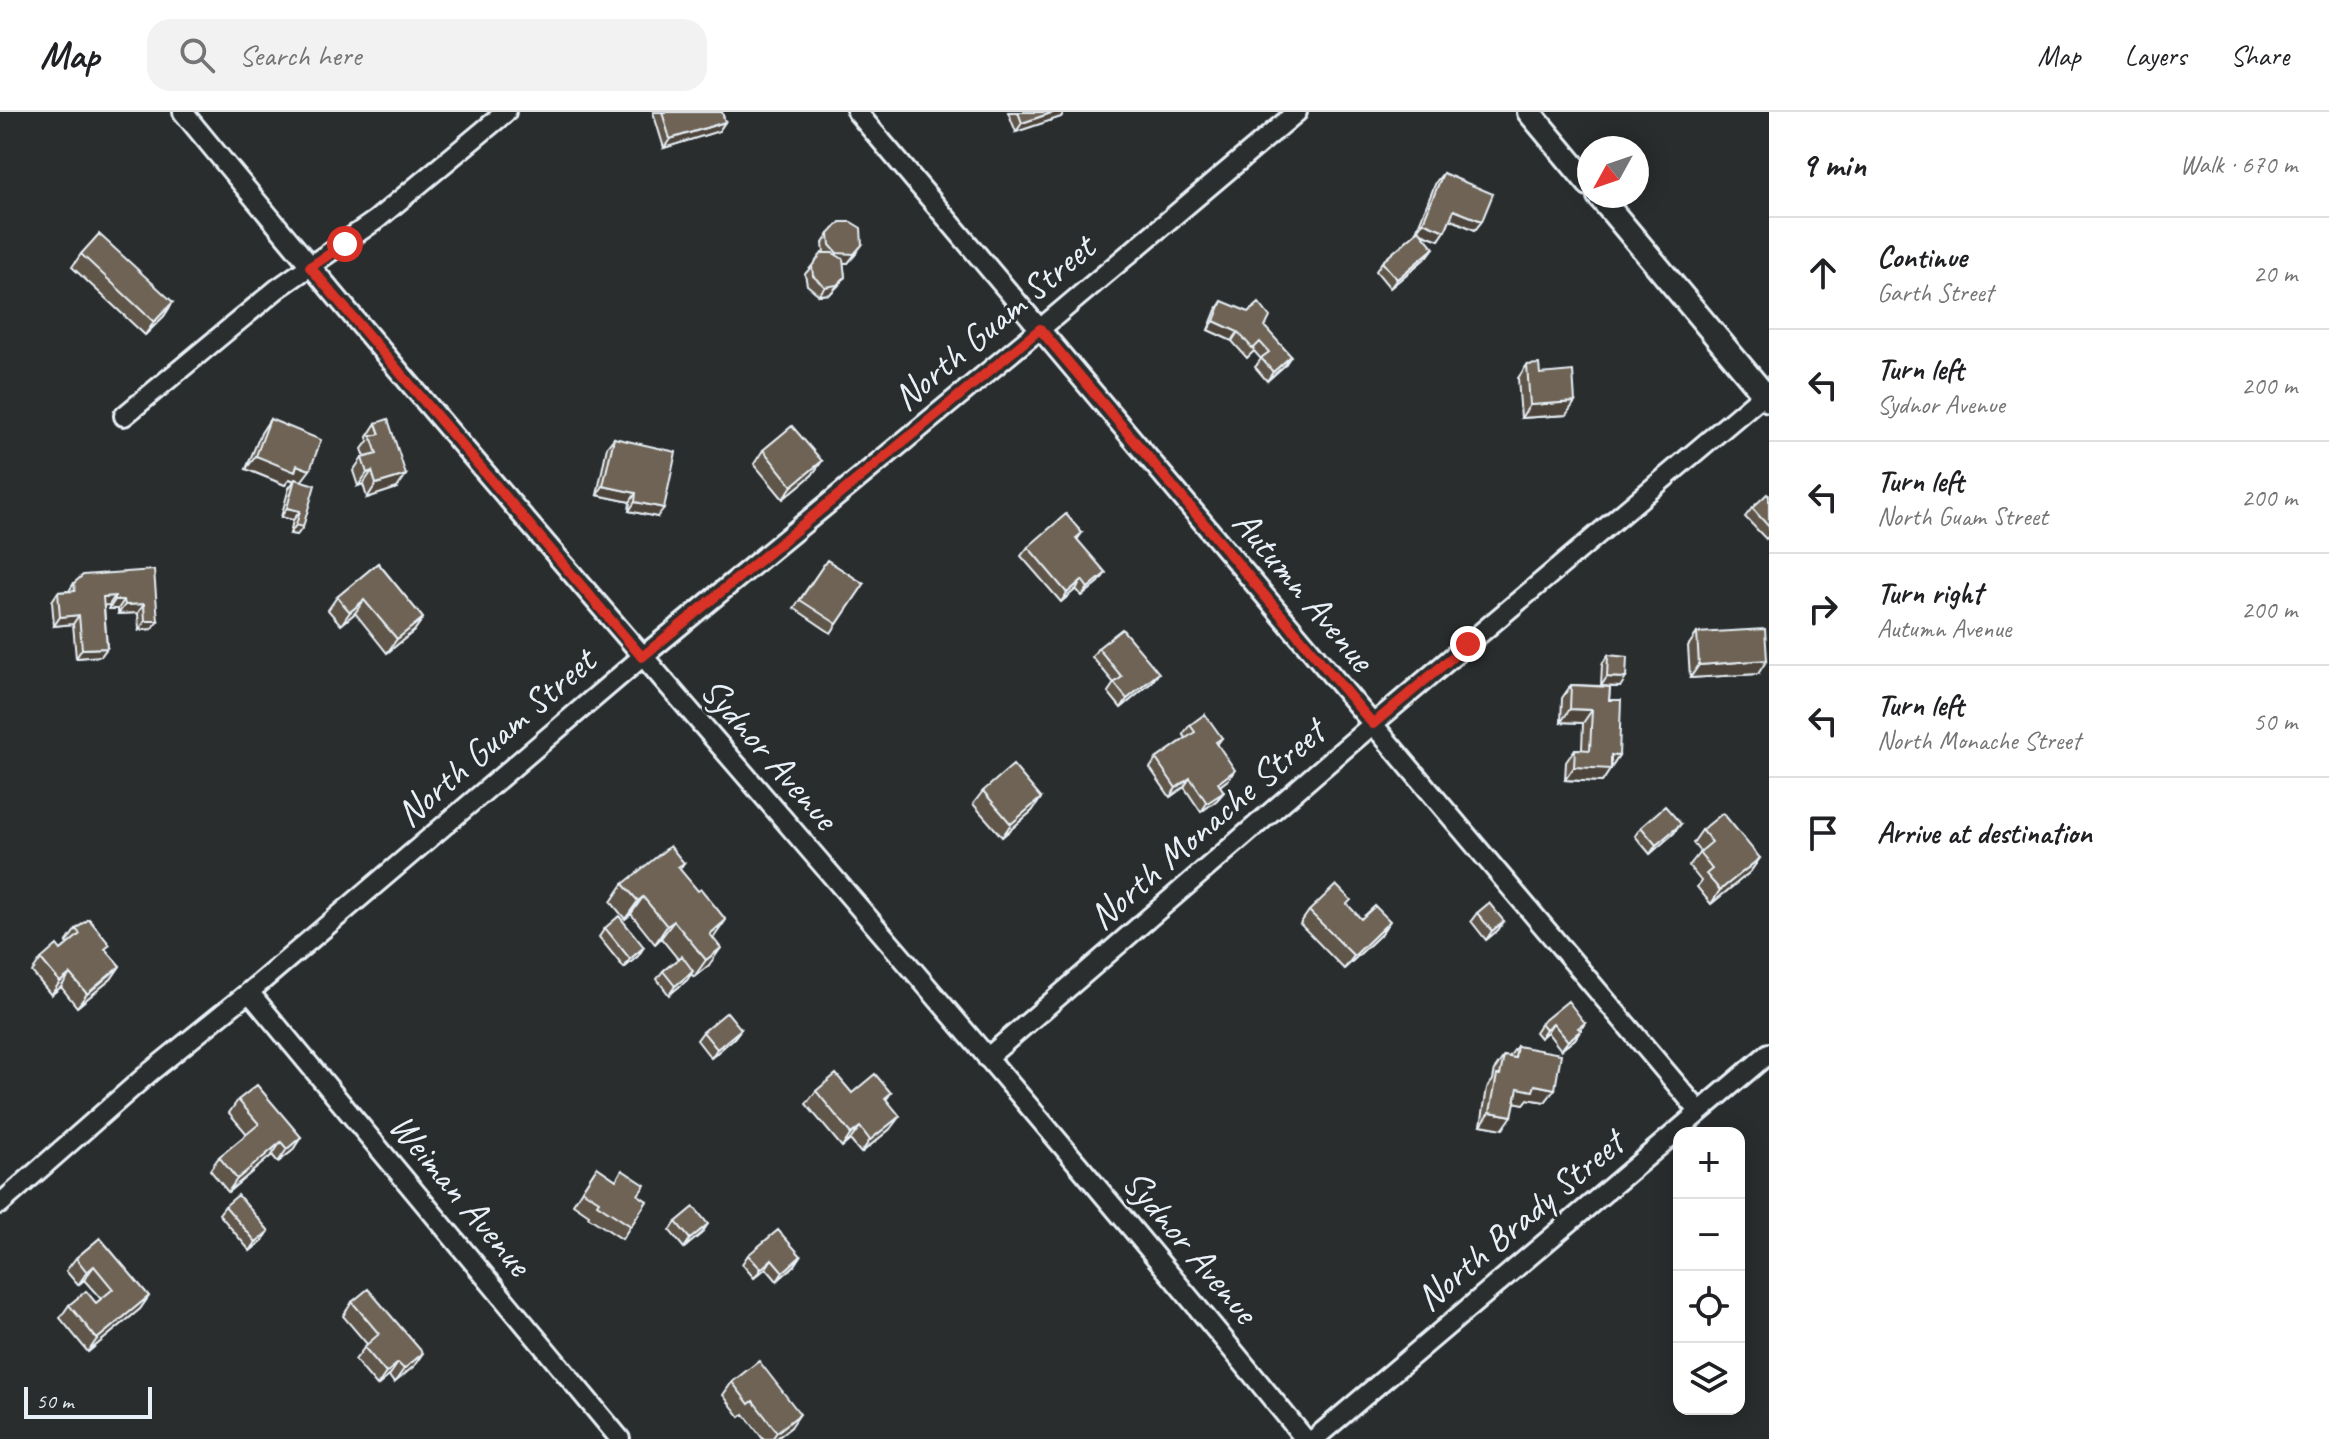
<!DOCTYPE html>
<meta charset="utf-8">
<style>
:root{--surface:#fff;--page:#f2f2f2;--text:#202124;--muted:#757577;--line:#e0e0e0}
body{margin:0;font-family:Caveat,sans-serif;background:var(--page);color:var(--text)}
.controls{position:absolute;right:24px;bottom:24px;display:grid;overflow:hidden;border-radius:16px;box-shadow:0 4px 20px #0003}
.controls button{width:72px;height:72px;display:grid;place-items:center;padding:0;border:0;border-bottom:2px solid var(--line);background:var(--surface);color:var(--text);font:40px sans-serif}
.compass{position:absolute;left:1577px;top:24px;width:72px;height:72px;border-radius:50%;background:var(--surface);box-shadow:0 4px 20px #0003;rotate:230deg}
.scale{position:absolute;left:24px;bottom:20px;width:128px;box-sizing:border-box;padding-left:8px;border:4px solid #e8f1f8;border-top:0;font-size:22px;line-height:28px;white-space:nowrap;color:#e8f1f8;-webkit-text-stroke:6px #2a2d2e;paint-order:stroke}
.stop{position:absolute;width:24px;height:24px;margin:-18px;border:6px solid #d93025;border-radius:50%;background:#fff}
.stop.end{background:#d93025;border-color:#fff;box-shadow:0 2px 8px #0008}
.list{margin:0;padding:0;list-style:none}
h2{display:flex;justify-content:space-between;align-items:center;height:104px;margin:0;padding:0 32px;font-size:34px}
h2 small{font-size:26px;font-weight:400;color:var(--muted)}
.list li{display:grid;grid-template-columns:52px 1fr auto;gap:24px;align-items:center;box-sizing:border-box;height:112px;padding:0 32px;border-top:2px solid var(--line)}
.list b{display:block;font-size:30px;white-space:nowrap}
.list p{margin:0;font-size:26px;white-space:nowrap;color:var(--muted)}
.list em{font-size:26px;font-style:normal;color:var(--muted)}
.icon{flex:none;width:44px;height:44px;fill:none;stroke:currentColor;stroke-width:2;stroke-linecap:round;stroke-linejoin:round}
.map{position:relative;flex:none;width:1769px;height:1327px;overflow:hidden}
header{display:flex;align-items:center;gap:48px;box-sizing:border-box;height:112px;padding:0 40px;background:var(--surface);border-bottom:2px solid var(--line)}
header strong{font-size:38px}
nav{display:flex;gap:44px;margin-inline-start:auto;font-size:28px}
.search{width:560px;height:72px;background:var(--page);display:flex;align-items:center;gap:20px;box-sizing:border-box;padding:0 28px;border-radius:24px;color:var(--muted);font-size:30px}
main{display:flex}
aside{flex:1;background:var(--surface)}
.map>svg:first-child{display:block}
</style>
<header>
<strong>Map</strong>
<div class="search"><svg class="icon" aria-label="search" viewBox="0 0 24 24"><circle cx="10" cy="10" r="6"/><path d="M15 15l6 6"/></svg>Search here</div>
<nav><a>Map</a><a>Layers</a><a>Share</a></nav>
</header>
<main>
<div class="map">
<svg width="1769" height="1327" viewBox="0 0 1769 1327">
<rect width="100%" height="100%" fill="#2a2d2e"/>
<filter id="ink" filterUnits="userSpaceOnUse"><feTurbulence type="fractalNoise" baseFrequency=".0125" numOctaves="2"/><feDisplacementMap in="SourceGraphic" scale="16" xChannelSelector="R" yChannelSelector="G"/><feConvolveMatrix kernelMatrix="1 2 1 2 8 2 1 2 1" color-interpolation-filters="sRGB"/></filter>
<g filter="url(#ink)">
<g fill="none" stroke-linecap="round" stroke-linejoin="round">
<defs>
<path id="minor" d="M 183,0 C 550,448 941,877 1305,1327
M 857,0 L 1699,999
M 124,304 L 277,177 L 376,108 L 506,0
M 249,880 L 620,1327
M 987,946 L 1373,612 L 1764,282
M 0,1092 L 149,961 L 249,880 L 642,545 L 1040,217 L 1297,0
M 1314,1327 L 1769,941"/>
<path id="tertiary" d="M 1529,0 L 1589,72
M 1599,84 L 1769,288"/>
</defs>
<use href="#minor" stroke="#e8f1f8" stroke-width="24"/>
<use href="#tertiary" stroke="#e8f1f8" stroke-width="28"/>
<use href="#minor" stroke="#2a2d2e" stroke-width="18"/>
<use href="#tertiary" stroke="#2a2d2e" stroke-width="22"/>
</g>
<path fill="#5f5548" stroke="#e8f1f8" stroke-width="2" d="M 653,0 L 722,0 L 725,10 L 719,19 L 664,36 Z
M 1008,0 L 1064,0 L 1061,5 L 1016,20 Z
M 1443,61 L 1482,109 L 1475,118 L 1450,107 L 1445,119 L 1439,128 L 1421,121 L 1428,144 L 1390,176 L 1376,159 L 1382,150 L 1418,119 L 1416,119 L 1436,70 Z
M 829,122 L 856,142 L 848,151 L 843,151 L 845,165 L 838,174 L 830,182 L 819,183 L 807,173 L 805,162 L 812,154 L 824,141 L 823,131 Z
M 81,142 L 173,190 L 164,204 L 145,223 L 72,155 Z
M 1222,189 L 1265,215 L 1285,253 L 1267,269 L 1255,255 L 1261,247 L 1254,239 L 1247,246 L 1232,229 L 1208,218 L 1216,198 Z
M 1527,253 L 1540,262 L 1566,303 L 1521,306 L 1518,266 Z
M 270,307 L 302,369 L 303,415 L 297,423 L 290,422 L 293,408 L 281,405 L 289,376 L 294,369 L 290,367 L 285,373 L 246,357 L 261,321 Z
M 376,311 L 397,376 L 367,386 L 363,372 L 358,374 L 353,359 L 362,346 L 365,345 L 362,337 L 368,329 L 367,325 Z
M 614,326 L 657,405 L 629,399 L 630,390 L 597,383 L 607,335 Z
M 763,338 L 822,349 L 812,363 L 783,387 L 754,352 Z
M 1769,384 L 1769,424 L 1766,427 L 1745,405 L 1752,396 Z
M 1082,421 L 1077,428 L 1099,470 L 1082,484 L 1076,477 L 1061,490 L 1021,444 L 1028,435 Z
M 827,448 L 864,472 L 831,521 L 794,496 Z
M 378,451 L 423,506 L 414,519 L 387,541 L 355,501 L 341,513 L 328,498 L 337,485 Z
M 154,458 L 152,517 L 139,518 L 138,501 L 118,502 L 118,497 L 109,497 L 109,493 L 104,493 L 107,536 L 101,544 L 76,546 L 73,512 L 54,514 L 52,489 L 58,480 L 69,479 L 74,471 Z
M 1697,521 L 1758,562 L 1690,566 L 1688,534 Z
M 1098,536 L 1152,570 L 1121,596 L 1108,580 L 1114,571 L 1092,545 Z
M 1608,543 L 1620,575 L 1610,575 L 1609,588 L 1619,644 L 1602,670 L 1565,668 L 1566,650 L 1575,637 L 1582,637 L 1583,611 L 1561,610 L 1562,586 L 1571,573 L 1601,574 L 1602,552 Z
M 1190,613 L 1222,626 L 1217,633 L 1229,667 L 1220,674 L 1224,680 L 1217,688 L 1201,700 L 1184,675 L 1170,685 L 1150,656 L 1156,647 L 1186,626 L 1183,622 Z
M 983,679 L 1041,686 L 1032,699 L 1002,725 L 973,692 Z
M 1641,715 L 1674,721 L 1650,742 L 1635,724 Z
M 1702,718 L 1760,746 L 1750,760 L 1711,792 L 1697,775 L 1701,769 L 1689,754 L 1700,740 L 1693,731 Z
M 684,751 L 680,757 L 713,826 L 709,853 L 694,865 L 691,862 L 687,868 L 669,883 L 657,867 L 663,859 L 678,847 L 661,826 L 655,832 L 631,802 L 625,807 L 611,790 L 623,772 Z
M 1347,793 L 1361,807 L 1381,822 L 1344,857 L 1300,812 L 1309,799 Z
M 1477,801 L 1504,809 L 1498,818 L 1486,828 L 1471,809 Z
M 605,816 L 644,835 L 638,844 L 624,856 L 599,825 Z
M 76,817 L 106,838 L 120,854 L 111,867 L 77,895 L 61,875 L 51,883 L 32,860 L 41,847 L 61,838 L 68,832 L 66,831 Z
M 1541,911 L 1585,911 L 1575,927 L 1561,938 L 1547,920 L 1540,926 L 1535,920 Z
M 741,917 L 734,926 L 711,946 L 697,928 L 703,920 Z
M 1517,934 L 1555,977 L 1545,990 L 1528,987 L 1524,992 L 1515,990 L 1503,1017 L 1481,1013 L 1487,976 L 1493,968 L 1495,957 L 1504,944 L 1509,945 Z
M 816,979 L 852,981 L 891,981 L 886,988 L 890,1017 L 861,1041 L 850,1028 L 842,1035 L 806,992 Z
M 238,988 L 301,1025 L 292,1039 L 278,1050 L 272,1043 L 228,1080 L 210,1058 L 219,1045 L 247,1022 L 229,1001 Z
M 597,1055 L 647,1089 L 622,1127 L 588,1105 L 589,1103 L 573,1092 Z
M 225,1094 L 269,1119 L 263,1128 L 250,1139 L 219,1102 Z
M 676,1110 L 702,1121 L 684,1136 L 670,1119 Z
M 100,1126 L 149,1184 L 140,1197 L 88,1240 L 60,1206 L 69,1193 L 96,1191 L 101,1187 L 84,1168 L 78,1173 L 66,1159 L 76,1146 Z
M 748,1143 L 801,1144 L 795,1153 L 777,1169 L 766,1156 L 754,1166 L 742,1152 Z
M 352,1190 L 414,1254 L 394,1271 L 389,1264 L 377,1274 L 355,1248 L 367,1232 L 343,1204 Z
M 732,1270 L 791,1315 L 776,1327 L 763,1327 L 744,1302 L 740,1305 L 723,1283 Z"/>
<path fill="#4d453b" stroke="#e8f1f8" stroke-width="2" d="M 1054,0 L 1064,0 L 1061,5 L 1016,20 L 1022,11 Z
M 725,10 L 719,19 L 664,36 L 670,27 Z
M 1454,98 L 1482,109 L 1475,118 L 1448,106 Z
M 1423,110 L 1445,119 L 1439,128 L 1416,119 Z
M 862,133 L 848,151 L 831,150 L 837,141 Z
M 1434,136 L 1428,144 L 1390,176 L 1397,167 Z
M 845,165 L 830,182 L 819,183 L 825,175 Z
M 173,190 L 164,204 L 145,223 L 154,210 Z
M 1214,209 L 1238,220 L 1232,229 L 1208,218 Z
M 1291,244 L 1285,253 L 1267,269 L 1273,260 Z
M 1575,290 L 1566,303 L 1521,306 L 1530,293 Z
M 256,344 L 297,353 L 310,358 L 300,371 L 290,367 L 285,373 L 246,357 Z
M 822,349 L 812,363 L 783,387 L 792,374 Z
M 372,359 L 363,372 L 358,374 L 367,361 Z
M 406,363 L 397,376 L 367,386 L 376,372 Z
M 603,374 L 636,381 L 630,390 L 597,383 Z
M 635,390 L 664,396 L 657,405 L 629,399 Z
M 287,396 L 300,399 L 293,408 L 281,405 Z
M 296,413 L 303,415 L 297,423 L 290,422 Z
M 1106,461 L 1099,470 L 1082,484 L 1088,476 Z
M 1082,468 L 1076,477 L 1061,490 L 1067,481 Z
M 115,484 L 109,493 L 97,494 L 103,485 Z
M 115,488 L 124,488 L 118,497 L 109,497 Z
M 364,488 L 355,501 L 341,513 L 350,500 Z
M 144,492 L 138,501 L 118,502 L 125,493 Z
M 79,503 L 73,512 L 54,514 L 60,505 Z
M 423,506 L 414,519 L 387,541 L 397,527 Z
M 145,509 L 158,509 L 152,517 L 139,518 Z
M 107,536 L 101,544 L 76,546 L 82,537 Z
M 1767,548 L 1758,562 L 1690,566 L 1699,553 Z
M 1159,561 L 1152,570 L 1121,596 L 1127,587 Z
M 1607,565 L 1626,566 L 1620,575 L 1601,574 Z
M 1570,597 L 1592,598 L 1583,611 L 1561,610 Z
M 1611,643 L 1619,644 L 1602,670 L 1565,668 L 1574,655 Z
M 1235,658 L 1229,667 L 1211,680 L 1218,671 Z
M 1190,666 L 1184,675 L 1170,685 L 1176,676 Z
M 1224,680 L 1217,688 L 1201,700 L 1207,691 Z
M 1041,686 L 1032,699 L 1002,725 L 1011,712 Z
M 1681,712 L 1674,721 L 1650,742 L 1656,733 Z
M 1760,746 L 1750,760 L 1711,792 L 1720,778 Z
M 643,785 L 631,802 L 625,807 L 638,789 Z
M 726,808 L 714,825 L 697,839 L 710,822 Z
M 674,809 L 661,826 L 655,832 L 667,814 Z
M 1390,809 L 1381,822 L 1344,857 L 1354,844 Z
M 1504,809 L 1498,818 L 1486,828 L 1492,819 Z
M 644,835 L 638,844 L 624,856 L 630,847 Z
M 721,836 L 709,853 L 694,865 L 706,848 Z
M 120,854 L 111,867 L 77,895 L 87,882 Z
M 693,859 L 687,868 L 669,883 L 675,874 Z
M 70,862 L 61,875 L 51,883 L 60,870 Z
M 1553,911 L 1547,920 L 1540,926 L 1546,917 Z
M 741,917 L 734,926 L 711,946 L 717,937 Z
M 1581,918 L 1575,927 L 1561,938 L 1568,929 Z
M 1535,973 L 1555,977 L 1545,990 L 1528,987 L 1524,992 L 1508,989 L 1518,976 Z
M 1490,1000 L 1512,1004 L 1503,1017 L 1481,1013 Z
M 900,1004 L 890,1017 L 861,1041 L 870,1028 Z
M 860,1015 L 850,1028 L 842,1035 L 851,1022 Z
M 301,1025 L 292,1039 L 278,1050 L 287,1037 Z
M 281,1030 L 272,1043 L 228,1080 L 237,1067 Z
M 708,1112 L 702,1121 L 684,1136 L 690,1127 Z
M 269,1119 L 263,1128 L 250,1139 L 256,1130 Z
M 801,1144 L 795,1153 L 777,1169 L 783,1160 Z
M 772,1147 L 766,1156 L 754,1166 L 761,1157 Z
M 94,1154 L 84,1168 L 78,1173 L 87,1160 Z
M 149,1184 L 140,1197 L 88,1240 L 97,1227 Z
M 423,1241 L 414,1254 L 394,1271 L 404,1257 Z
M 398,1251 L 389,1264 L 377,1274 L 386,1261 Z
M 800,1302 L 791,1315 L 776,1327 L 772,1327 L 777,1320 Z"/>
<path fill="#6e6354" stroke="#e8f1f8" stroke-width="2" d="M 662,0 L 722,0 L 725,10 L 670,27 Z
M 1018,0 L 1054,0 L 1022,11 Z
M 1443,61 L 1493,82 L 1482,109 L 1454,98 L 1445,119 L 1423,110 Z
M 840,110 L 851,110 L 861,116 L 862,133 L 854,142 L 837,141 L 830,133 L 829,122 Z
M 1419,118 L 1434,136 L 1397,167 L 1382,150 Z
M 99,122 L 173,190 L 154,210 L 81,142 Z
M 822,141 L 833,141 L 843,147 L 845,165 L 837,173 L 825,175 L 813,164 L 812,154 Z
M 1222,189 L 1249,200 L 1259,191 L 1270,205 L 1265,215 L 1291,244 L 1273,260 L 1261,246 L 1269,240 L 1260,230 L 1253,237 L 1238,220 L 1214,209 Z
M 1539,252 L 1540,262 L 1573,259 L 1575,290 L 1530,293 L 1527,253 Z
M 270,307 L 321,328 L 310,358 L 297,353 L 295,360 L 256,344 Z
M 388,307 L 406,363 L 376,372 L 372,359 L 367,361 L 362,346 L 377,342 L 371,324 L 380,322 L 376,311 Z
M 792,314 L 822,349 L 792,374 L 763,338 Z
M 614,326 L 676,340 L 664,396 L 635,390 L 636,381 L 603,374 Z
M 295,367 L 315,373 L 303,415 L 296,413 L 300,399 L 287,396 Z
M 1767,382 L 1769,384 L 1769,415 L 1752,396 Z
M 1066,402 L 1082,421 L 1076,426 L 1106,461 L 1088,476 L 1082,468 L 1067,481 L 1028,435 Z
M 827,448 L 864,472 L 837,512 L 800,488 Z
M 378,451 L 423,506 L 397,527 L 364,488 L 350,500 L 337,485 Z
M 154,458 L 158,509 L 145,509 L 144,492 L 125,493 L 124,488 L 115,488 L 115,484 L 103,485 L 107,536 L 82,537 L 79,503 L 60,505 L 58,480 L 75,479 L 74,471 L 83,463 Z
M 1122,517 L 1159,561 L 1127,587 L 1114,571 L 1122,565 L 1098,536 Z
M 1765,517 L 1767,548 L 1699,553 L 1697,521 Z
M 1608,543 L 1627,545 L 1626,566 L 1607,565 Z
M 1571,573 L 1610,575 L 1609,588 L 1621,588 L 1619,644 L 1611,643 L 1611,657 L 1574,655 L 1575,637 L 1590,638 L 1592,598 L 1570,597 Z
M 1205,602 L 1222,626 L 1216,630 L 1235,658 L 1218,671 L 1224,680 L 1207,691 L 1190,666 L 1176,676 L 1156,647 L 1195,620 L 1190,613 Z
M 1013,653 L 1041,686 L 1011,712 L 983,679 Z
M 1665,694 L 1681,712 L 1656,733 L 1641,715 Z
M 1723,701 L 1760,746 L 1720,778 L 1706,762 L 1712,757 L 1699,741 L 1712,730 L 1702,718 Z
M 670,734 L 684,751 L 678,755 L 698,779 L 701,777 L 726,808 L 710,822 L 721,836 L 706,848 L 674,809 L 667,814 L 643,785 L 638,789 L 623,772 Z
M 1336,773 L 1351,788 L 1347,792 L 1361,807 L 1375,794 L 1390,809 L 1354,844 L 1309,799 Z
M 1489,791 L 1504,809 L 1492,819 L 1477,801 Z
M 619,804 L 644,835 L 630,847 L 605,816 Z
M 89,807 L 110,833 L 105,837 L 120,854 L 87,882 L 70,862 L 60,870 L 41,847 L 57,833 L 61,838 L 80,822 L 76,817 Z
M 682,844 L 693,859 L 675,874 L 663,859 Z
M 1568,889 L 1585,911 L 1578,916 L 1581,918 L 1568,929 L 1553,911 L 1546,917 L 1541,911 Z
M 727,900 L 741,917 L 717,937 L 703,920 Z
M 1517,934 L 1561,942 L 1555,977 L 1535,973 L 1533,979 L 1518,976 L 1512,1004 L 1490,1000 L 1497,963 L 1500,963 L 1504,944 L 1515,946 Z
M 836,962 L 852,981 L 875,962 L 891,981 L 885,986 L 900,1004 L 870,1028 L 860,1015 L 851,1022 L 816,979 Z
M 257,973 L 301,1025 L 287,1037 L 281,1030 L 237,1067 L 219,1045 L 259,1012 L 238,988 Z
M 597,1055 L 616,1068 L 622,1058 L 645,1073 L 638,1083 L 647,1089 L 631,1114 L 597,1092 L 599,1089 L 582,1078 Z
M 238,1083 L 269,1119 L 256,1130 L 225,1094 Z
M 694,1095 L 708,1112 L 690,1127 L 676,1110 Z
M 778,1118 L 801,1144 L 783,1160 L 772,1147 L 761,1157 L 748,1143 Z
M 100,1126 L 149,1184 L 97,1227 L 69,1193 L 86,1179 L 96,1191 L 113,1177 L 94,1154 L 87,1160 L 76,1146 Z
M 368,1177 L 423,1241 L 404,1257 L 398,1251 L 386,1261 L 364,1235 L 379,1222 L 352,1190 Z
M 759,1249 L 800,1302 L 777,1320 L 753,1289 L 749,1292 L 732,1270 Z"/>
</g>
<g fill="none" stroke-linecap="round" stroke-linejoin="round" filter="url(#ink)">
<path stroke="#d93025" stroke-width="10" d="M 345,132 L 310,155 L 642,545 L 1040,217 L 1373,612 L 1468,532"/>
</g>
<g text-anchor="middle" stroke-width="6" stroke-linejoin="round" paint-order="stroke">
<g font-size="38" fill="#e8f1f8" stroke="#2a2d2e">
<text transform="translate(993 210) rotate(-40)" y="13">North Guam Street</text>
<text transform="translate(1304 478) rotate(50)" y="13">Autumn Avenue</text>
<text transform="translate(495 625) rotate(-41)" y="13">North Guam Street</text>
<text transform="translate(770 641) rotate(49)" y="13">Sydnor Avenue</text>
<text transform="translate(1206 712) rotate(-41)" y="13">North Monache Street</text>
<text transform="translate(461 1082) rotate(50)" y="13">Weiman Avenue</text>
<text transform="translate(1519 1108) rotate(-40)" y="13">North Brady Street</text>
<text transform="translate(1191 1134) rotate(50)" y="13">Sydnor Avenue</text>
</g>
</g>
</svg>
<div class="controls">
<button>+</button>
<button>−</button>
<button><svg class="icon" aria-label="locate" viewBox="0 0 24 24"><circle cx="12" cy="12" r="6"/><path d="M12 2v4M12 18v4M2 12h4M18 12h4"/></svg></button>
<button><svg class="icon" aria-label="layers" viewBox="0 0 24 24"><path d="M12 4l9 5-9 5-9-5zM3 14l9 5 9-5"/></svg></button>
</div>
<svg class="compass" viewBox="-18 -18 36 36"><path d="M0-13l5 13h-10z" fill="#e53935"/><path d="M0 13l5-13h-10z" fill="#757577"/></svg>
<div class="scale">50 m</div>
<div class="stop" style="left:345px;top:132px"></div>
<div class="stop end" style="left:1468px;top:532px"></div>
</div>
<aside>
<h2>9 min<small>Walk · 670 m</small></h2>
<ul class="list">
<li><svg class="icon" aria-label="ahead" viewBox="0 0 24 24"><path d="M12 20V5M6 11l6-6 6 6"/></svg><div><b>Continue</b><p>Garth Street</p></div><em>20 m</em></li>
<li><svg class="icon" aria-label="left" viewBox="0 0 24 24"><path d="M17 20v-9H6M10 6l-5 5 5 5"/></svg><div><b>Turn left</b><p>Sydnor Avenue</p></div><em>200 m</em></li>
<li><svg class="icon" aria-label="left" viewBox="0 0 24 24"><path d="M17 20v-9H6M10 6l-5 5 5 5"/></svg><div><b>Turn left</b><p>North Guam Street</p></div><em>200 m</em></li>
<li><svg class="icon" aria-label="right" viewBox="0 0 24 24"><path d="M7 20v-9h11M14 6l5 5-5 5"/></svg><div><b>Turn right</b><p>Autumn Avenue</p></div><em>200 m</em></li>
<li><svg class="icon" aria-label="left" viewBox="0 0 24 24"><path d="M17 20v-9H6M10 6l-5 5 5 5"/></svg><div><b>Turn left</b><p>North Monache Street</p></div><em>50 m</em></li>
<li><svg class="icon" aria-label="arrive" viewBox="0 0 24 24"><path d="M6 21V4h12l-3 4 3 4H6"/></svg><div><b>Arrive at destination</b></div></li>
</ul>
</aside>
</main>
